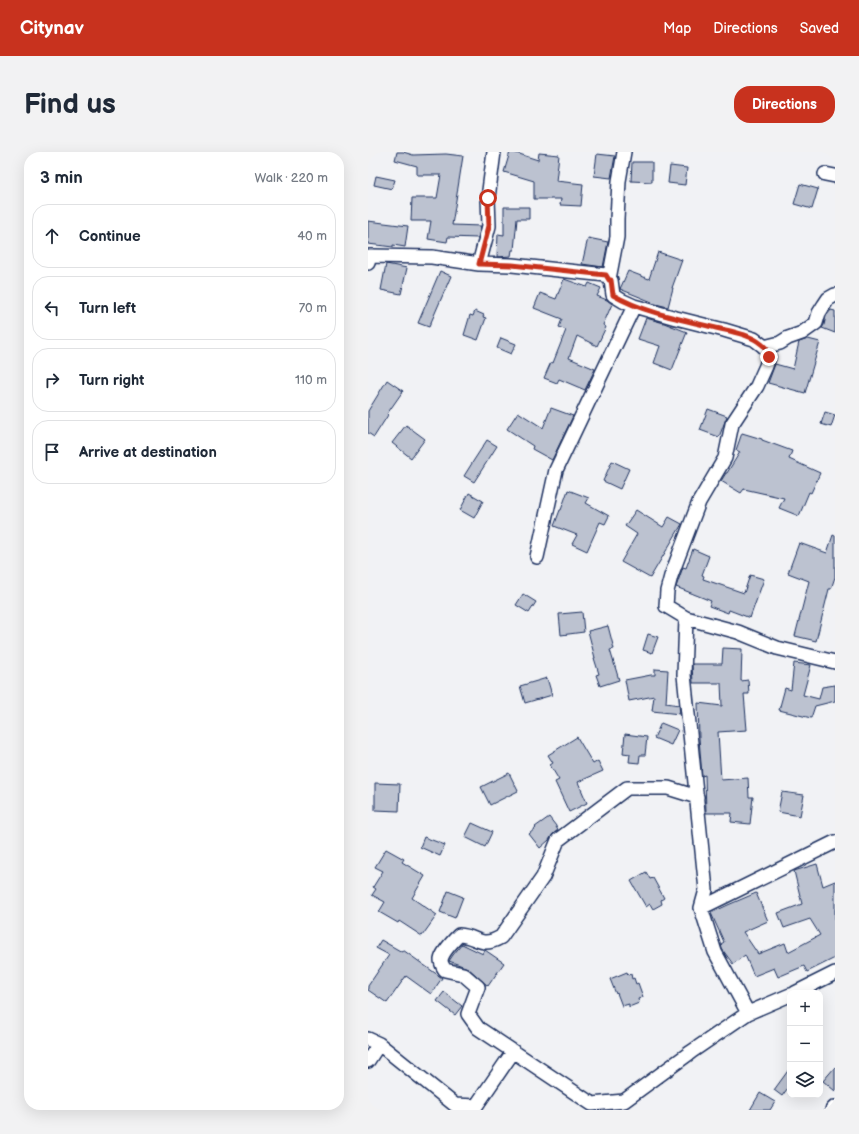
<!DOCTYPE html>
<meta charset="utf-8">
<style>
:root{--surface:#fff;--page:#f2f2f3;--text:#1f2937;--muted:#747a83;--line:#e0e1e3;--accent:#c8321e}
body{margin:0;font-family:"Balsamiq Sans",sans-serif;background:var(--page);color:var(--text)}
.controls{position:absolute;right:12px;bottom:12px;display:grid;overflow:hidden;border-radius:8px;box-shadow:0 4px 16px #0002}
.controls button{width:36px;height:36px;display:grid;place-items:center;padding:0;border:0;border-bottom:1px solid var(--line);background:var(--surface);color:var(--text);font:20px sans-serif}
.stop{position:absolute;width:12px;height:12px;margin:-9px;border:3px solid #c8321e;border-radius:50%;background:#fff}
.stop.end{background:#c8321e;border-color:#fff;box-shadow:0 1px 4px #0008}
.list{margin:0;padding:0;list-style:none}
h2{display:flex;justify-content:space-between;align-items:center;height:52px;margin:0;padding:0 16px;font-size:17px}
h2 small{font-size:13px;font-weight:400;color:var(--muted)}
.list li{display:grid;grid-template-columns:26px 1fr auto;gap:12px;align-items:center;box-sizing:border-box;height:64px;margin:0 8px 8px;padding:0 8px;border:1px solid var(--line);border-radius:16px}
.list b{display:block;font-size:15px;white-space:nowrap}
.list em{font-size:13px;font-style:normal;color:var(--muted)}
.icon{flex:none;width:22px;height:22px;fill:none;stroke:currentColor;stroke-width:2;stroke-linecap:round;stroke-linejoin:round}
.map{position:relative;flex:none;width:467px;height:958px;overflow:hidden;border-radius:16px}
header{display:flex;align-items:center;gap:24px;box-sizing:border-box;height:56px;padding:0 20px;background:var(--accent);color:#fff}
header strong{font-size:19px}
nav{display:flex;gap:22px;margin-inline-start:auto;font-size:14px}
.intro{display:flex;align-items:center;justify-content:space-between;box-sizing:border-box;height:96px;padding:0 24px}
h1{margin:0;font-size:28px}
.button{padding:10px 18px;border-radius:16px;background:var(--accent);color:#fff;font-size:14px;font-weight:700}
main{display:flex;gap:24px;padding:0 24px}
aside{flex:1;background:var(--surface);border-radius:16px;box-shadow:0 4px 16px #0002}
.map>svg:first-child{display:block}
</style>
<header>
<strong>Citynav</strong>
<nav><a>Map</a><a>Directions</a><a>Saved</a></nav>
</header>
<div class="intro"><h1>Find us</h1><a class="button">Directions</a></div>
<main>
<aside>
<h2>3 min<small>Walk · 220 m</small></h2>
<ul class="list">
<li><svg class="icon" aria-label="ahead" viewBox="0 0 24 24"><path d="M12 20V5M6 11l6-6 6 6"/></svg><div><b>Continue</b></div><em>40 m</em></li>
<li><svg class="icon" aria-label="left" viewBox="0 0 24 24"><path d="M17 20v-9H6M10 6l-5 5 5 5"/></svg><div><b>Turn left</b></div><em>70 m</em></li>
<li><svg class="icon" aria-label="right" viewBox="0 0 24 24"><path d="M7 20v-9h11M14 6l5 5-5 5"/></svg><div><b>Turn right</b></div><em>110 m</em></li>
<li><svg class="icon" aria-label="arrive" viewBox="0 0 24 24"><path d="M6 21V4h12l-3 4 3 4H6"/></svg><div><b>Arrive at destination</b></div></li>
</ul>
</aside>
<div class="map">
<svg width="467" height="958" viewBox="0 0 467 958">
<rect width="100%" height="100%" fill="#f1f2f5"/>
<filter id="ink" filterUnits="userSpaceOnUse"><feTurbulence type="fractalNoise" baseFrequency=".025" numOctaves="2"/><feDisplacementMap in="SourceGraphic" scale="8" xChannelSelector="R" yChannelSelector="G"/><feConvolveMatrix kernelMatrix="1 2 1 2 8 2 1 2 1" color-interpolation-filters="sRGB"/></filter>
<g filter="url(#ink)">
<path fill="#bcc2d0" stroke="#1b2f5e" d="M 29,0 L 35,0 L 45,3 L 78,2 L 95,4 L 84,73 L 113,74 L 110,86 L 80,85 L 79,90 L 60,87 L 63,69 L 43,69 L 44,46 L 69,46 L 73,23 L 49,23 L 49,14 L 27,8 Z
M 142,0 L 145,0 L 170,8 L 171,1 L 191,3 L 188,29 L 215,32 L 213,54 L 192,53 L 193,47 L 166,47 L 166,29 L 136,20 Z
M 229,2 L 247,4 L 243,26 L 226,24 Z
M 264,10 L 284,10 L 284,30 L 263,29 Z
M 302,14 L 319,16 L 317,33 L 300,31 Z
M 8,24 L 27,28 L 24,37 L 6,33 Z
M 432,32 L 450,37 L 444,57 L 426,52 Z
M 136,55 L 161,55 L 161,67 L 149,67 L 146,98 L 144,98 L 143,104 L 129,105 L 130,82 L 136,83 Z
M 0,69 L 40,74 L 37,95 L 25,93 L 25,95 L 0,92 Z
M 220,86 L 240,90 L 235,115 L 214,112 Z
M 290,100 L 314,108 L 304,136 L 305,136 L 300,155 L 283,151 L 284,150 L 252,137 L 260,119 L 281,127 Z
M 18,112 L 39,116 L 33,142 L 13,138 Z
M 72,119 L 83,124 L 61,175 L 50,171 Z
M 196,127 L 219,135 L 221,131 L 233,136 L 229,144 L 239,148 L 244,152 L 235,173 L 238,175 L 229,194 L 209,184 L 201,206 L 227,217 L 217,238 L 191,227 L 189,231 L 176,226 L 183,210 L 185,211 L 198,178 L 191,175 L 194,167 L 166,156 L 172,141 L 188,147 Z
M 463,158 L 467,159 L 467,181 L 454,176 L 456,173 L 458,164 Z
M 107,159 L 116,163 L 115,165 L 118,166 L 110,188 L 96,183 L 102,163 L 105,164 Z
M 278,166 L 296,171 L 319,180 L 304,218 L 286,211 L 292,194 L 270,187 Z
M 133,186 L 148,192 L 143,202 L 129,196 Z
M 440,187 L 452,190 L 437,241 L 400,231 L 407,212 L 425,217 L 431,190 Z
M 19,228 L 35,239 L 19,262 L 20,263 L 6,285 L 0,281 L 0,259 Z
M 183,256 L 205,264 L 184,308 L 164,297 L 165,294 L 139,277 L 150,260 L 175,276 Z
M 340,257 L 359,264 L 351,285 L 332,278 Z
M 457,260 L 467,263 L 463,275 L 453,272 Z
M 38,273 L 57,287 L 43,306 L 24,291 Z
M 374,281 L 394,287 L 394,288 L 424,299 L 421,307 L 452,321 L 443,341 L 441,340 L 431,364 L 411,356 L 416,346 L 376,337 L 373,341 L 353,329 L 358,321 L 359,321 L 372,300 L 368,298 Z
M 119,288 L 129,294 L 106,330 L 96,324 L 106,308 Z
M 244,309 L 261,317 L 252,337 L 235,329 Z
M 200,338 L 221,346 L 218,351 L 241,364 L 237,372 L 232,370 L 219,399 L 204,392 L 209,383 L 186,374 L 192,358 L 193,358 Z
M 101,341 L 115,349 L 106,366 L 92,358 Z
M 268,358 L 295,375 L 301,365 L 314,372 L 282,426 L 253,410 L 269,382 L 257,374 Z
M 465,383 L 467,384 L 467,425 L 463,437 L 461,437 L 448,489 L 427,484 L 441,429 L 420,421 L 431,391 L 459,401 Z
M 325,397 L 341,404 L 334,423 L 336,424 L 335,427 L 376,441 L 382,423 L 396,427 L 382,466 L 361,458 L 360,461 L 341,454 L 343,449 L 308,435 L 315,415 L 318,416 Z
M 155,442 L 168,450 L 161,461 L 148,453 Z
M 214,460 L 216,480 L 193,483 L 191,462 Z
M 240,474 L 246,497 L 242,498 L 251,528 L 232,534 L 228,523 L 231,522 L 226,506 L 227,506 L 220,479 Z
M 280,482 L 290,485 L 284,501 L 275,498 Z
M 355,496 L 374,497 L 373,529 L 380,528 L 381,542 L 376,542 L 379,578 L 350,580 L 353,628 L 380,626 L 381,645 L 385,645 L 382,672 L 363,670 L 364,661 L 338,661 L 337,623 L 334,624 L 331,586 L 330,551 L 354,554 L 353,531 L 325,531 L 324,512 L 354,512 Z
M 426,511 L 443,513 L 435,543 L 451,547 L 454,535 L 467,533 L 467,549 L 447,554 L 443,566 L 411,558 L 417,536 L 423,538 Z
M 287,517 L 300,518 L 298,551 L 311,553 L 312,562 L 284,559 L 286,544 L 261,549 L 257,528 L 283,523 L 287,523 Z
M 179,526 L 184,543 L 157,551 L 152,534 Z
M 293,571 L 310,578 L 303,593 L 286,586 Z
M 257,582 L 279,585 L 277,603 L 272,603 L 271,611 L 261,610 L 262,602 L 255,601 Z
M 209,585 L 225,612 L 230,609 L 235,619 L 210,630 L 219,651 L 201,660 L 187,630 L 191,628 L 182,613 L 185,611 L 180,603 Z
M 141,621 L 150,639 L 122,653 L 113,635 Z
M 7,631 L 32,632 L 31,659 L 7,658 Z
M 414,640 L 436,643 L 432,664 L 410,660 Z
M 181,665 L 188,674 L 188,675 L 190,678 L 185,682 L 181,688 L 172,696 L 161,682 L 168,676 L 167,675 Z
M 104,671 L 124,680 L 117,695 L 97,685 Z
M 56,685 L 77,693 L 72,704 L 52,695 Z
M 18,697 L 36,707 L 34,710 L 57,724 L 44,746 L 69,763 L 54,784 L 31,769 L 30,771 L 11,760 L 17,750 L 4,743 L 8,737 L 5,735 L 15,719 L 7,715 Z
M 449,712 L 455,734 L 467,729 L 467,806 L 439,820 L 436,814 L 410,825 L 406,816 L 386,824 L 377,803 L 365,812 L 354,797 L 353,792 L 356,790 L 343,761 L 360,753 L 388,741 L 400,769 L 375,780 L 390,802 L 417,791 L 420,800 L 452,783 L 442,767 L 416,776 L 410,761 L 434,752 L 426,719 Z
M 278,720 L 282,727 L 285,726 L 296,746 L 293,748 L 294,752 L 285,757 L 282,752 L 278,755 L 263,729 Z
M 80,739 L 95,745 L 87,766 L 72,760 Z
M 13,788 L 34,800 L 35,798 L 74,826 L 63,842 L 38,824 L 19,851 L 0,838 L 0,834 L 21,803 L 8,796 Z
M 94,792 L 115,802 L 117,798 L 136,811 L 120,834 L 100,816 L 81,809 L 85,803 Z
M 259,820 L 260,823 L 263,822 L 264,827 L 266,826 L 268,832 L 270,831 L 275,845 L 270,847 L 271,851 L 261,855 L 261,852 L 254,854 L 249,841 L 248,842 L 242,827 Z
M 76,840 L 94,854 L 87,863 L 69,849 Z
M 467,915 L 467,939 L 455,929 Z
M 422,916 L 422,933 L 414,944 L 406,938 Z
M 392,941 L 407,950 L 402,958 L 382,958 Z"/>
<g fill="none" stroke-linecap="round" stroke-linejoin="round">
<defs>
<path id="minor" d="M 457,22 L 467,24
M 0,111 L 2,104 L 64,105 L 111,112 L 144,113 L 238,123 L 241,127 L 243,128 L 245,143 L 255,149 L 266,154 L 308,166 L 356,178 L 386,187 L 394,193 L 400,199 L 401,205 L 398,214 L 389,234 L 364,272 L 357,306 L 331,350 L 303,424 L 299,439 L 298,454 L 318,466 L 370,480 L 409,496 L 467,510
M 111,112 L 121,74 L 120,46 L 126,0
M 241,127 L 249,85 L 249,67 L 251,29 L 256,0
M 396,195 L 412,191 L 420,186 L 434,181 L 448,171 L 451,161 L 456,153 L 460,147 L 467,143
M 169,405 L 188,318 L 266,154
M 318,466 L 316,523 L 338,738 L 333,756 L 347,800 L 380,861
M 329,645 L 300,636 L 259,636 L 190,688 L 175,725 L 133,785 C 112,797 110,784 91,783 C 85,789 74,801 73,808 C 73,812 75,815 77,818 L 95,822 L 110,835 L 100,862 L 110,876 L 224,952 L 256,949 L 323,900 L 380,861 L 422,843
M 333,756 L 467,690
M 427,841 L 467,821
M 0,887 L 11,892 L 87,953 L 108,954 L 145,900
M 0,909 L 11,892
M 464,958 L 467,955"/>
</defs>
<use href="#minor" stroke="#1b2f5e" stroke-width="16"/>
<use href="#minor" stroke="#fff" stroke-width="13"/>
</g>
</g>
<g fill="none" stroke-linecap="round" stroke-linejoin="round" filter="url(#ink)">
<path stroke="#c8321e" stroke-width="5" d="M 120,46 L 121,74 L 111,112 L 144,113 L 238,123 L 241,128 L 243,128 L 245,143 C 274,160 315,168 348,176 C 358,178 377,182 386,187 C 390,189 398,195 400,199 C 401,201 401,203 401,205"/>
</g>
</svg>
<div class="controls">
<button>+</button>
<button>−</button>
<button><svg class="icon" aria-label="layers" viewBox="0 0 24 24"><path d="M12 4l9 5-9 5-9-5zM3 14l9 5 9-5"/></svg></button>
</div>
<div class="stop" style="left:120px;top:46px"></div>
<div class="stop end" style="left:401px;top:205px"></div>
</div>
</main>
